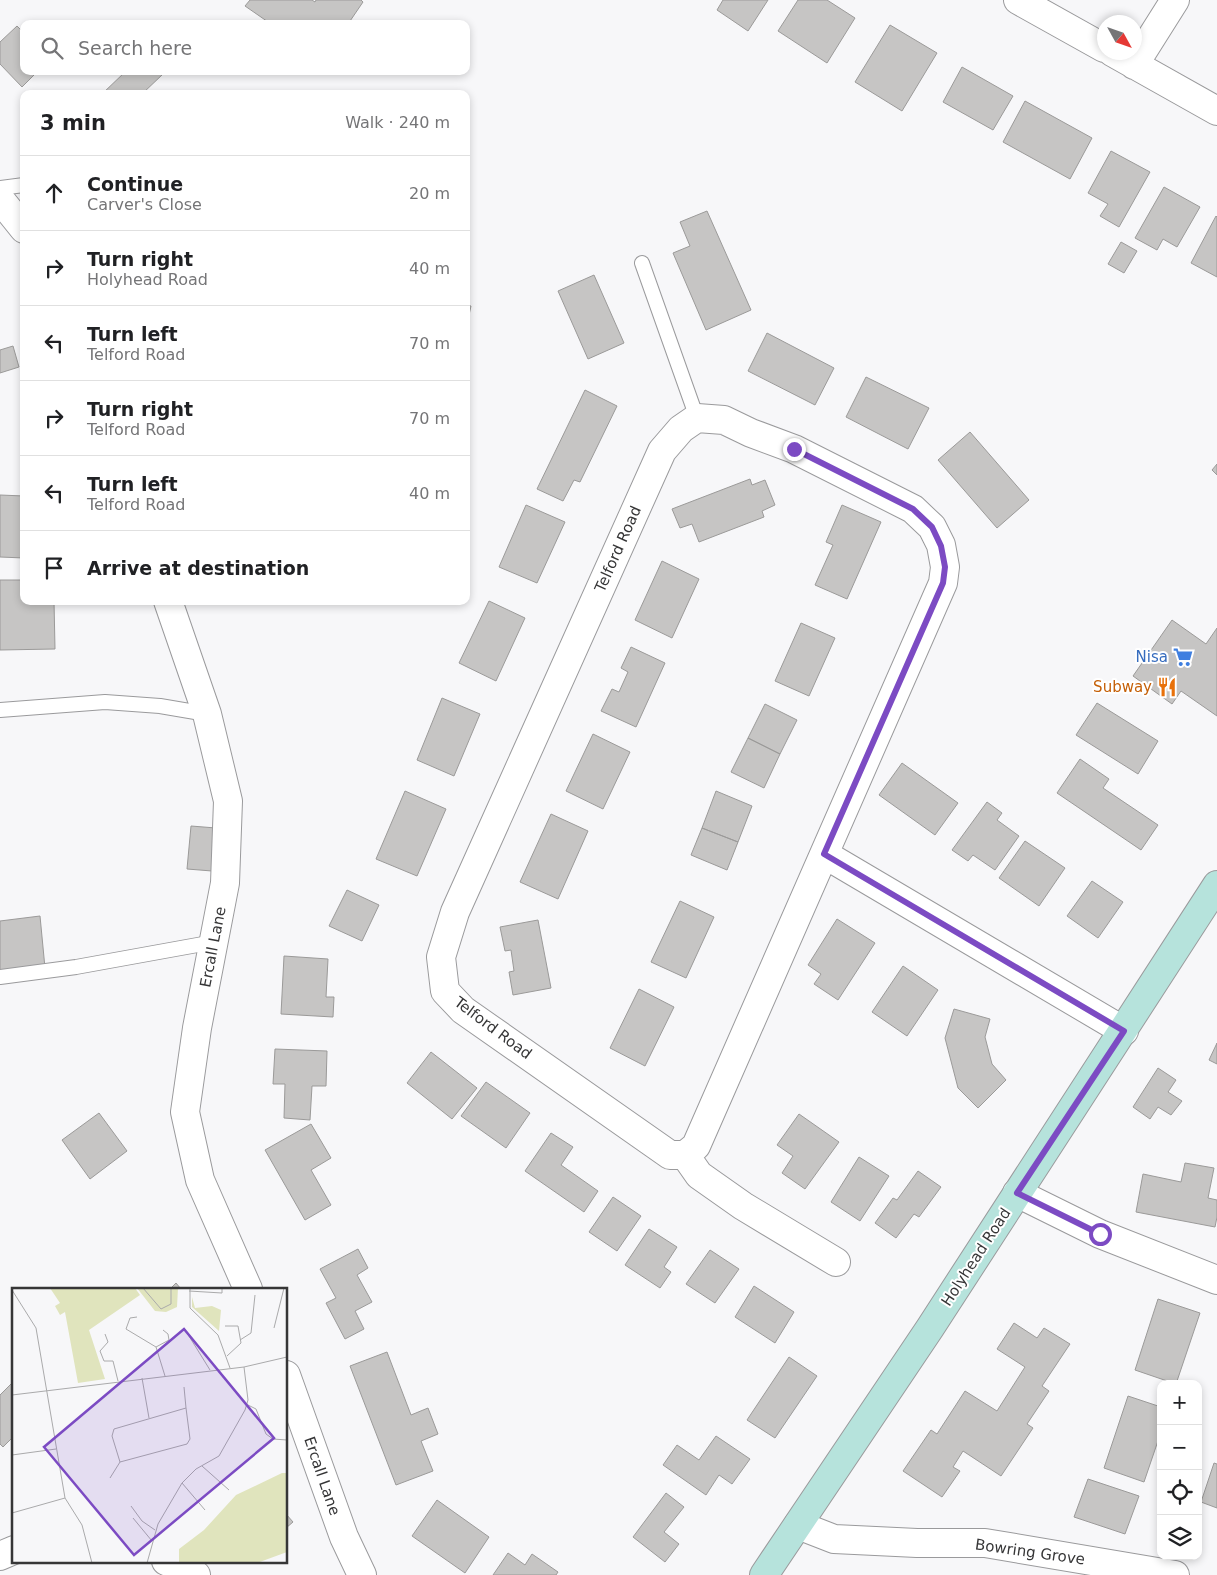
<!DOCTYPE html>
<meta charset="utf-8">
<style>
:root{--surface:#fff;--page:#f2f2f2;--text:#202124;--muted:#757577;--line:#e0e0e0}
body{margin:0;font-family:"DejaVu Sans",sans-serif;background:var(--page);color:var(--text)}
.controls{position:absolute;right:15px;bottom:15px;display:grid;overflow:hidden;border-radius:10px;box-shadow:0 2px 8px #0003}
.controls button{width:45px;height:45px;display:grid;place-items:center;padding:0;border:0;border-bottom:1px solid var(--line);background:var(--surface);color:var(--text);font:25px sans-serif}
.compass{position:absolute;left:1097px;top:15px;width:45px;height:45px;border-radius:50%;background:var(--surface);box-shadow:0 2px 8px #0003;rotate:130deg}
.stop{position:absolute;width:15px;height:15px;margin:-11px;border:4px solid #7c4bc3;border-radius:50%;background:#fff}
.stop.end{background:#7c4bc3;border-color:#fff;box-shadow:0 1px 5px #0008}
.list{margin:0;padding:0;list-style:none}
h2{display:flex;justify-content:space-between;align-items:center;height:65px;margin:0;padding:0 20px;font-size:21px}
h2 small{font-size:16px;font-weight:400;color:var(--muted)}
.list li{display:grid;grid-template-columns:32px 1fr auto;gap:15px;align-items:center;box-sizing:border-box;height:75px;padding:0 20px;border-top:1px solid var(--line)}
.list b{display:block;font-size:19px;white-space:nowrap}
.list p{margin:0;font-size:16px;white-space:nowrap;color:var(--muted)}
.list em{font-size:16px;font-style:normal;color:var(--muted)}
.icon{flex:none;width:28px;height:28px;fill:none;stroke:currentColor;stroke-width:2;stroke-linecap:round;stroke-linejoin:round}
.map{position:relative;flex:none;width:1217px;height:1575px;overflow:hidden}
.search{position:absolute;background:var(--surface);box-shadow:0 2px 8px #0003;left:20px;top:20px;width:450px;height:55px;display:flex;align-items:center;gap:12px;box-sizing:border-box;padding:0 18px;border-radius:10px;color:var(--muted);font-size:19px}
.panel{position:absolute;background:var(--surface);box-shadow:0 2px 8px #0003;left:20px;top:90px;width:450px;height:515px;border-radius:10px}
.map>svg:first-child{display:block}
</style>
<div class="map">
<svg width="1217" height="1575" viewBox="0 0 1217 1575">
<rect width="100%" height="100%" fill="#f7f7f9"/>
<path fill="#c6c5c4" stroke="#9b9a99" d="M 250,0 L 312,0 L 315,2 L 316,0 L 361,0 L 363,2 L 348,24 L 271,24 L 245,6 Z
M 723,0 L 768,0 L 748,31 L 717,10 Z
M 798,0 L 827,0 L 855,18 L 827,63 L 778,31 Z
M 890,25 L 937,53 L 902,111 L 855,82 Z
M 17,26 L 24,33 L 24,71 L 38,71 L 22,87 L 0,64 L 0,42 Z
M 962,67 L 1013,96 L 993,130 L 943,102 Z
M 126,71 L 160,71 L 163,74 L 142,94 L 102,94 Z
M 1025,101 L 1092,138 L 1070,179 L 1003,142 Z
M 1111,151 L 1150,172 L 1119,227 L 1100,216 L 1108,204 L 1088,193 Z
M 1164,187 L 1200,207 L 1177,247 L 1163,239 L 1157,250 L 1135,238 Z
M 707,211 L 751,310 L 706,330 L 673,253 L 690,246 L 680,222 Z
M 1216,216 L 1217,217 L 1217,277 L 1191,263 Z
M 1121,242 L 1137,251 L 1124,273 L 1108,264 Z
M 594,275 L 624,343 L 588,359 L 558,291 Z
M 466,305 L 471,306 L 466,329 Z
M 767,333 L 834,368 L 815,405 L 748,371 Z
M 13,346 L 19,367 L 0,373 L 0,350 Z
M 866,377 L 929,408 L 908,449 L 846,417 Z
M 585,390 L 617,406 L 580,482 L 574,480 L 563,501 L 537,489 Z
M 970,432 L 1029,500 L 997,528 L 938,460 Z
M 1217,464 L 1217,475 L 1212,470 Z
M 750,479 L 752,485 L 765,480 L 775,505 L 762,511 L 764,517 L 699,542 L 692,524 L 680,528 L 672,509 Z
M 0,495 L 24,496 L 24,558 L 0,557 Z
M 526,505 L 565,522 L 537,583 L 499,567 Z
M 842,505 L 881,522 L 847,599 L 815,585 L 833,545 L 826,542 Z
M 662,561 L 699,579 L 672,638 L 635,620 Z
M 0,580 L 24,580 L 24,601 L 54,601 L 55,649 L 0,650 Z
M 489,601 L 525,618 L 496,681 L 459,663 Z
M 1172,620 L 1206,644 L 1217,628 L 1217,716 L 1181,691 L 1172,704 L 1133,676 Z
M 801,623 L 835,638 L 809,696 L 775,681 Z
M 631,647 L 665,663 L 636,727 L 601,711 L 612,689 L 619,692 L 628,672 L 621,668 Z
M 442,698 L 480,714 L 454,776 L 417,760 Z
M 1097,703 L 1158,741 L 1138,774 L 1076,735 Z
M 765,704 L 797,720 L 780,754 L 748,738 Z
M 593,734 L 630,752 L 603,809 L 566,791 Z
M 748,738 L 780,754 L 764,788 L 731,772 Z
M 1080,759 L 1109,779 L 1103,788 L 1158,825 L 1141,850 L 1057,793 Z
M 902,763 L 958,803 L 935,835 L 879,795 Z
M 405,791 L 446,809 L 417,876 L 376,859 Z
M 716,791 L 752,806 L 738,842 L 702,828 Z
M 987,802 L 1002,813 L 997,820 L 1019,836 L 995,870 L 973,855 L 968,861 L 952,850 Z
M 551,814 L 588,831 L 558,899 L 520,882 Z
M 191,826 L 216,828 L 212,871 L 187,869 Z
M 702,828 L 738,842 L 727,870 L 691,855 Z
M 1025,841 L 1065,868 L 1039,906 L 999,878 Z
M 1092,881 L 1123,902 L 1098,938 L 1067,916 Z
M 347,890 L 379,905 L 362,941 L 329,926 Z
M 680,901 L 714,917 L 686,978 L 651,962 Z
M 40,916 L 45,968 L 0,973 L 0,921 Z
M 837,919 L 875,943 L 838,1000 L 814,984 L 821,974 L 808,965 Z
M 538,920 L 551,988 L 513,995 L 509,972 L 514,971 L 511,950 L 505,951 L 500,927 Z
M 284,956 L 328,959 L 326,997 L 334,997 L 333,1017 L 281,1014 Z
M 903,966 L 938,990 L 907,1036 L 872,1012 Z
M 639,989 L 674,1007 L 645,1066 L 610,1048 Z
M 954,1009 L 990,1019 L 985,1037 L 992,1064 L 1006,1080 L 978,1108 L 958,1088 L 945,1038 Z
M 1217,1043 L 1217,1064 L 1209,1060 Z
M 275,1049 L 327,1051 L 326,1086 L 312,1086 L 310,1120 L 284,1118 L 285,1084 L 273,1084 Z
M 431,1052 L 477,1088 L 452,1119 L 407,1083 Z
M 1158,1068 L 1176,1080 L 1168,1092 L 1182,1101 L 1171,1115 L 1158,1107 L 1150,1119 L 1133,1107 Z
M 486,1082 L 530,1113 L 506,1148 L 461,1116 Z
M 99,1113 L 127,1151 L 90,1179 L 62,1140 Z
M 799,1114 L 839,1142 L 805,1189 L 782,1173 L 793,1156 L 777,1145 Z
M 311,1124 L 331,1158 L 311,1170 L 331,1205 L 305,1220 L 265,1150 Z
M 551,1133 L 573,1147 L 561,1165 L 598,1191 L 584,1212 L 525,1171 Z
M 859,1157 L 889,1176 L 860,1221 L 831,1202 Z
M 1185,1163 L 1214,1168 L 1208,1198 L 1217,1200 L 1217,1217 L 1215,1227 L 1136,1212 L 1143,1174 L 1181,1182 Z
M 918,1171 L 941,1187 L 919,1217 L 914,1214 L 896,1238 L 875,1223 L 893,1198 L 897,1200 Z
M 613,1197 L 641,1216 L 617,1251 L 589,1232 Z
M 649,1229 L 677,1247 L 664,1267 L 671,1272 L 660,1288 L 625,1265 Z
M 358,1249 L 368,1268 L 357,1275 L 372,1302 L 355,1311 L 364,1329 L 345,1339 L 326,1303 L 336,1298 L 320,1269 Z
M 710,1250 L 739,1269 L 715,1303 L 686,1284 Z
M 176,1283 L 181,1289 L 170,1289 Z
M 754,1286 L 794,1312 L 775,1343 L 735,1317 Z
M 1158,1299 L 1200,1313 L 1176,1384 L 1135,1370 Z
M 1014,1323 L 1037,1338 L 1044,1328 L 1070,1344 L 1042,1386 L 1049,1391 L 1027,1424 L 1033,1428 L 1001,1476 L 963,1451 L 953,1467 L 960,1471 L 942,1497 L 903,1471 L 931,1430 L 937,1434 L 965,1391 L 997,1411 L 1025,1367 L 997,1349 Z
M 387,1352 L 411,1415 L 428,1408 L 438,1434 L 421,1441 L 433,1471 L 396,1485 L 350,1366 Z
M 789,1357 L 817,1376 L 775,1438 L 747,1420 Z
M 14,1381 L 14,1436 L 3,1447 L 0,1444 L 0,1395 Z
M 1128,1396 L 1161,1407 L 1161,1432 L 1144,1482 L 1104,1468 Z
M 716,1436 L 750,1459 L 732,1484 L 719,1475 L 706,1495 L 663,1465 L 677,1445 L 699,1460 Z
M 1214,1463 L 1217,1464 L 1217,1508 L 1201,1502 Z
M 1088,1479 L 1139,1496 L 1125,1534 L 1074,1517 Z
M 666,1493 L 684,1507 L 664,1532 L 679,1544 L 665,1562 L 633,1537 Z
M 437,1500 L 489,1537 L 465,1573 L 412,1536 Z
M 286,1514 L 293,1522 L 286,1528 Z
M 508,1553 L 525,1565 L 532,1554 L 558,1572 L 556,1575 L 493,1575 Z"/>
<g fill="none" stroke-linecap="round" stroke-linejoin="round">
<defs>
<path id="service" d="M 0,188 L 24,185
M 642,263 L 697,418
M 0,710 L 105,702 L 160,706 L 207,714
M 0,977 L 76,967 L 214,942"/>
<path id="minor" d="M 1018,0 L 1104,48
M 1112,52 L 1217,111
M 1134,65 L 1175,0
M 697,418 L 724,420 L 751,433 L 794,449 L 913,509 L 932,527 L 941,545 L 945,567 L 943,583 L 696,1146 L 685,1155 L 670,1155 L 463,1010 L 445,991 L 441,957 L 455,912 L 662,451 L 681,429 Z
M 824,854 L 1124,1031
M 685,1155 L 699,1175 L 743,1206 L 836,1262
M 1017,1193 L 1100,1234 L 1217,1280
M 798,1525 L 834,1539 L 917,1543 L 985,1543 L 1175,1575
M 0,1556 L 14,1550
M 166,1561 L 196,1575"/>
<path id="tertiary" d="M 0,199 L 24,229
M 168,601 L 207,714 L 228,801 L 225,883 L 197,1028 L 185,1112 L 200,1180 L 248,1289
M 286,1375 L 344,1537 L 362,1575"/>
<path id="secondary" d="M 764,1575 L 930,1328 L 1217,885"/>
</defs>
<use href="#service" stroke="#9a9a9c" stroke-width="16"/>
<use href="#minor" stroke="#9a9a9c" stroke-width="30"/>
<use href="#tertiary" stroke="#9a9a9c" stroke-width="30"/>
<use href="#secondary" stroke="#9a9a9c" stroke-width="30"/>
<use href="#service" stroke="#fff" stroke-width="14"/>
<use href="#minor" stroke="#fff" stroke-width="28"/>
<use href="#tertiary" stroke="#fff" stroke-width="28"/>
<use href="#secondary" stroke="#b6e3dc" stroke-width="28"/>
</g>
<g fill="none" stroke-linecap="round" stroke-linejoin="round">
<path stroke="#7c4bc3" stroke-width="6" d="M 794,449 L 913,509 L 932,527 L 941,546 L 945,567 L 943,583 L 824,854 L 1124,1031 L 1017,1193 L 1100,1234"/>
</g>
<defs>
<symbol id="supermarket-bare" viewBox="-9 -9 18 18"><path d="M-6-5.5h2.5l.6 2H6L4.5 2H-2.5L-4.4-4H-6ZM-1.5 3.2a1.3 1.3 0 1 0 .1 0ZM3 3.2a1.3 1.3 0 1 0 .1 0Z" fill="#3f7fe0" stroke="#fff" stroke-width="2.5" paint-order="stroke"/></symbol>
<symbol id="restaurant-bare" viewBox="-9 -9 18 18"><path d="M-5-6h1v4h1v-4h1v4h1v-4h1v5L-1.5 .5V6h-2V.5L-5-1ZM5-6V6H3V1.5H1.5Q1.5-4 5-6Z" fill="#e8710a" stroke="#fff" stroke-width="2.5" paint-order="stroke"/></symbol>
</defs>
<g fill-rule="evenodd">
<use href="#supermarket-bare" x="1169" y="643" width="28" height="28"/>
<use href="#restaurant-bare" x="1153" y="673" width="28" height="28"/>
</g>
<g text-anchor="middle" stroke-width="4" stroke-linejoin="round" paint-order="stroke">
<g font-size="15" fill="#363637" stroke="#fff">
<text transform="translate(618 549) rotate(-66)" y="5">Telford Road</text>
<text transform="translate(213 947) rotate(-79)" y="5">Ercall Lane</text>
<text transform="translate(493 1028) rotate(37)" y="5">Telford Road</text>
<text transform="translate(976 1257) rotate(-57)" y="5">Holyhead Road</text>
<text transform="translate(322 1476) rotate(71)" y="5">Ercall Lane</text>
<text transform="translate(1030 1552) rotate(8)" y="5">Bowring Grove</text>
</g>
<g font-size="15" fill="#366cbe" stroke="#fff" text-anchor="end">
<text x="1168" y="662">Nisa</text>
</g>
<g font-size="15" fill="#c56008" stroke="#fff" text-anchor="end">
<text x="1152" y="692">Subway</text>
</g>
</g>
<g transform="translate(12 1288)">
<rect width="275" height="275" fill="#f7f7f9"/>
<path d="M 38,0 L 123,0 L 128,7 L 77,42 L 93,91 L 66,95 L 53,24 L 48,27 L 43,18 L 48,15 ZM 125,0 L 166,0 L 165,19 L 154,24 L 143,23 ZM 180,9 L 183,20 L 200,18 L 209,22 L 207,43 L 180,19 ZM 270,185 L 275,185 L 275,264 L 245,275 L 167,275 L 167,261 L 192,242 L 224,207 Z" fill="#e0e4bd"/>
<path fill="none" stroke="#aaaaab" stroke-width="1" d="M 131,0 L 149,21 L 159,16 L 159,0M 178,0 L 178,20 L 206,47 L 218,80M 0,2 L 24,40 L 53,210 L 70,237 L 80,275M 177,3 L 210,5 L 210,0M 125,29 L 118,30 L 114,41 L 144,59 L 153,88M 213,38 L 226,38 L 229,55 L 215,68M 172,40 L 198,82M 262,40 L 272,0M 93,46 L 96,54 L 88,63 L 92,73 L 101,73 L 106,93M 228,52 L 239,45 L 243,7M 144,59 L 157,52 L 156,46 L 151,42M 130,90 L 137,130M 172,99 L 174,120M 0,107 L 232,79 L 275,69M 236,117 L 244,121 L 254,146 L 261,151 L 275,152M 174,120 L 178,151 L 175,156 L 108,174 L 100,148 L 102,141 ZM 0,167 L 44,161M 190,178 L 217,202M 98,190 L 108,174M 170,195 L 193,222M 119,218 L 130,233 L 143,242M 0,225 L 53,210M 121,230 L 140,253M 135,275 L 146,236 L 170,195 L 184,181 L 207,168 L 233,122 L 236,112 L 232,79"/>
<path fill="#7c4bc3" fill-opacity="0.15" stroke="#7c4bc3" stroke-width="2.5" d="M 172,41 L 262,150 L 122,267 L 32,159 Z"/>
<rect width="275" height="275" fill="none" stroke="#363637" stroke-width="2.5"/>
</g>
</svg>
<div class="controls">
<button>+</button>
<button>−</button>
<button><svg class="icon" aria-label="locate" viewBox="0 0 24 24"><circle cx="12" cy="12" r="6"/><path d="M12 2v4M12 18v4M2 12h4M18 12h4"/></svg></button>
<button><svg class="icon" aria-label="layers" viewBox="0 0 24 24"><path d="M12 4l9 5-9 5-9-5zM3 14l9 5 9-5"/></svg></button>
</div>
<svg class="compass" viewBox="-18 -18 36 36"><path d="M0-13l5 13h-10z" fill="#e53935"/><path d="M0 13l5-13h-10z" fill="#757577"/></svg>
<div class="stop" style="left:1100px;top:1234px"></div>
<div class="stop end" style="left:794px;top:449px"></div>
<div class="search"><svg class="icon" aria-label="search" viewBox="0 0 24 24"><circle cx="10" cy="10" r="6"/><path d="M15 15l6 6"/></svg>Search here</div>
<section class="panel">
<h2>3 min<small>Walk · 240 m</small></h2>
<ul class="list">
<li><svg class="icon" aria-label="ahead" viewBox="0 0 24 24"><path d="M12 20V5M6 11l6-6 6 6"/></svg><div><b>Continue</b><p>Carver's Close</p></div><em>20 m</em></li>
<li><svg class="icon" aria-label="right" viewBox="0 0 24 24"><path d="M7 20v-9h11M14 6l5 5-5 5"/></svg><div><b>Turn right</b><p>Holyhead Road</p></div><em>40 m</em></li>
<li><svg class="icon" aria-label="left" viewBox="0 0 24 24"><path d="M17 20v-9H6M10 6l-5 5 5 5"/></svg><div><b>Turn left</b><p>Telford Road</p></div><em>70 m</em></li>
<li><svg class="icon" aria-label="right" viewBox="0 0 24 24"><path d="M7 20v-9h11M14 6l5 5-5 5"/></svg><div><b>Turn right</b><p>Telford Road</p></div><em>70 m</em></li>
<li><svg class="icon" aria-label="left" viewBox="0 0 24 24"><path d="M17 20v-9H6M10 6l-5 5 5 5"/></svg><div><b>Turn left</b><p>Telford Road</p></div><em>40 m</em></li>
<li><svg class="icon" aria-label="arrive" viewBox="0 0 24 24"><path d="M6 21V4h12l-3 4 3 4H6"/></svg><div><b>Arrive at destination</b></div></li>
</ul>
</section>
</div>
